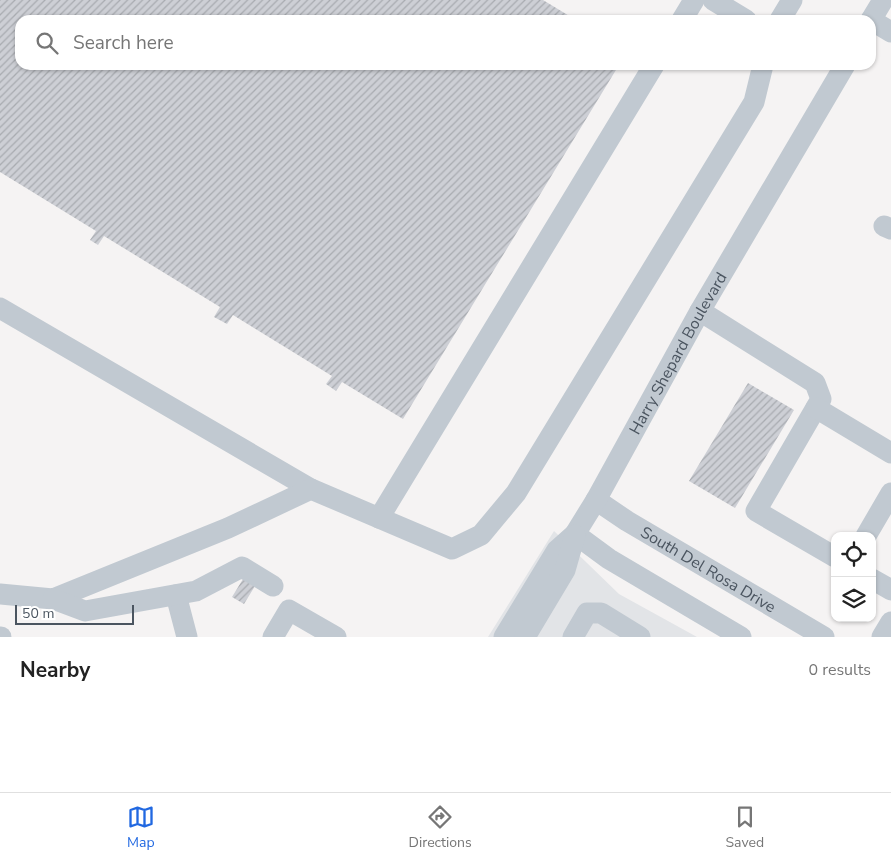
<!DOCTYPE html>
<style>
:root{--surface:#fff;--page:#f6f6f6;--text:#222;--muted:#767676;--line:#e0e0e0;--accent:#2168e1}
body{margin:0;font-family:"Nunito Sans",sans-serif;background:var(--page);color:var(--text)}
.controls{position:absolute;right:15px;bottom:15px;display:grid;overflow:hidden;border-radius:10px;box-shadow:0 1px 4px #0004}
.controls button{width:45px;height:45px;display:grid;place-items:center;padding:0;border:0;border-bottom:1px solid var(--line);background:var(--surface);color:var(--text);font:25px sans-serif}
.scale{position:absolute;left:15px;bottom:12px;width:119px;box-sizing:border-box;padding-left:5px;border:2px solid #4b5560;border-top:0;font-size:14px;line-height:18px;white-space:nowrap;color:#4b5560;-webkit-text-stroke:4px #fff;paint-order:stroke}
.list{margin:0;padding:0;list-style:none}
h2{display:flex;justify-content:space-between;align-items:center;height:65px;margin:0;padding:0 20px;font-size:21px}
h2 small{font-size:16px;font-weight:400;color:var(--muted)}
.icon{flex:none;width:28px;height:28px;fill:none;stroke:currentColor;stroke-width:2;stroke-linecap:round;stroke-linejoin:round}
.map{position:relative;flex:none;width:891px;height:637px;overflow:hidden}
.search{position:absolute;background:var(--surface);box-shadow:0 1px 4px #0004;left:15px;right:15px;top:15px;height:55px;display:flex;align-items:center;gap:12px;box-sizing:border-box;padding:0 18px;border-radius:15px;color:var(--muted);font-size:19px}
.sheet{height:155px;background:var(--surface)}
nav{display:flex;justify-content:space-around;align-items:center;box-sizing:border-box;height:70px;border-top:1px solid var(--line);background:var(--surface);font-size:14px;color:var(--muted)}
nav a{display:grid;justify-items:center;gap:2px}
nav .on{color:var(--accent)}
.map>svg:first-child{display:block}
</style>
<div class="map">
<svg width="891" height="637" viewBox="0 0 891 637">
<defs>
<pattern id="building-hatch" width="6" height="6" patternUnits="userSpaceOnUse" patternTransform="scale(1.25)"><rect width="6" height="6" fill="#cdcfd5"/><path d="M-1 1l2-2M0 6l6-6M5 7l2-2" fill="none" stroke="#a8abb0"/></pattern>
</defs>
<rect width="100%" height="100%" fill="#f5f3f3"/>
<path fill="#e2e4e7" d="M 554,531 L 619,594 L 697,637 L 488,637 Z"/>
<path fill="url(#building-hatch)" d="M 0,0 L 543,0 L 576,20 L 20,20 L 20,65 L 619,65 L 403,419 L 342,382 L 336,391 L 326,384 L 332,376 L 233,315 L 227,324 L 214,317 L 220,307 L 104,236 L 98,245 L 90,240 L 96,231 L 0,172 Z
M 748,383 L 794,410 L 735,508 L 689,481 Z
M 243,579 L 255,586 L 244,604 L 232,597 Z"/>
<g fill="none" stroke-linecap="round" stroke-linejoin="round">
<g stroke="#c1c9d1" stroke-width="21">
<path d="M 713,0 L 746,20"/>
<path d="M 682,20 L 694,0"/>
<path d="M 780,20 L 792,0"/>
<path d="M 871,20 L 883,0"/>
<path d="M 871,20 L 891,32"/>
<path d="M 884,226 L 891,229"/>
<path d="M 0,308 L 311,489"/>
<path d="M 700,311 L 815,383 L 821,399 L 756,511 L 835,557"/>
<path d="M 816,408 L 891,453"/>
<path id="s1" d="M 596,500 L 627,521 L 824,637"/>
<path d="M 379,518 L 654,65"/>
<path d="M 575,534 L 609,559 L 741,637"/>
<path d="M 866,536 L 891,493"/>
<path d="M 872,579 L 891,590"/>
<path d="M 0,594 L 53,599 L 228,528 L 311,489 L 452,549 L 481,535 L 516,493 L 754,102 L 763,65"/>
<path d="M 176,595 L 187,637"/>
<path d="M 53,599 L 85,611 L 196,591 L 242,567 L 273,586"/>
<path d="M 0,637 L 1,637"/>
<path d="M 273,637 L 289,610 L 336,637"/>
<path id="s2" d="M 504,637 L 557,550 L 575,534 L 596,500 L 700,311 L 845,65"/>
<path d="M 525,637 L 565,570 L 575,535"/>
<path d="M 573,637 L 587,613 L 601,613 L 640,637"/>
<path d="M 882,637 L 891,622"/>
</g>
</g>
<g text-anchor="middle" stroke-width="5" stroke-linejoin="round" paint-order="stroke">
<g font-size="16" fill="#4b5560" stroke="#fff">
<text dy="6" stroke="none"><textPath href="#s2" startOffset="334">Harry Shepard Boulevard</textPath></text>
<text dy="6" stroke="none"><textPath href="#s1" startOffset="132">South Del Rosa Drive</textPath></text>
</g>
</g>
</svg>
<div class="controls">
<button><svg class="icon" aria-label="locate" viewBox="0 0 24 24"><circle cx="12" cy="12" r="6"/><path d="M12 2v4M12 18v4M2 12h4M18 12h4"/></svg></button>
<button><svg class="icon" aria-label="layers" viewBox="0 0 24 24"><path d="M12 4l9 5-9 5-9-5zM3 14l9 5 9-5"/></svg></button>
</div>
<div class="scale">50 m</div>
<div class="search"><svg class="icon" aria-label="search" viewBox="0 0 24 24"><circle cx="10" cy="10" r="6"/><path d="M15 15l6 6"/></svg>Search here</div>
</div>
<section class="sheet">
<h2>Nearby<small>0 results</small></h2>
<ul class="list">
</ul>
</section>
<nav>
<a class="on"><svg class="icon" aria-label="map" viewBox="0 0 24 24"><path d="M3 6l6-2 6 2 6-2v14l-6 2-6-2-6 2zM9 4v14M15 6v14"/></svg>Map</a>
<a><svg class="icon" aria-label="directions" viewBox="0 0 24 24"><path d="M12 3l9 9-9 9-9-9zM9 14v-3h6M13 9l2 2-2 2"/></svg>Directions</a>
<a><svg class="icon" aria-label="saved" viewBox="0 0 24 24"><path d="M7 4h10v16l-5-4-5 4z"/></svg>Saved</a>
</nav>
